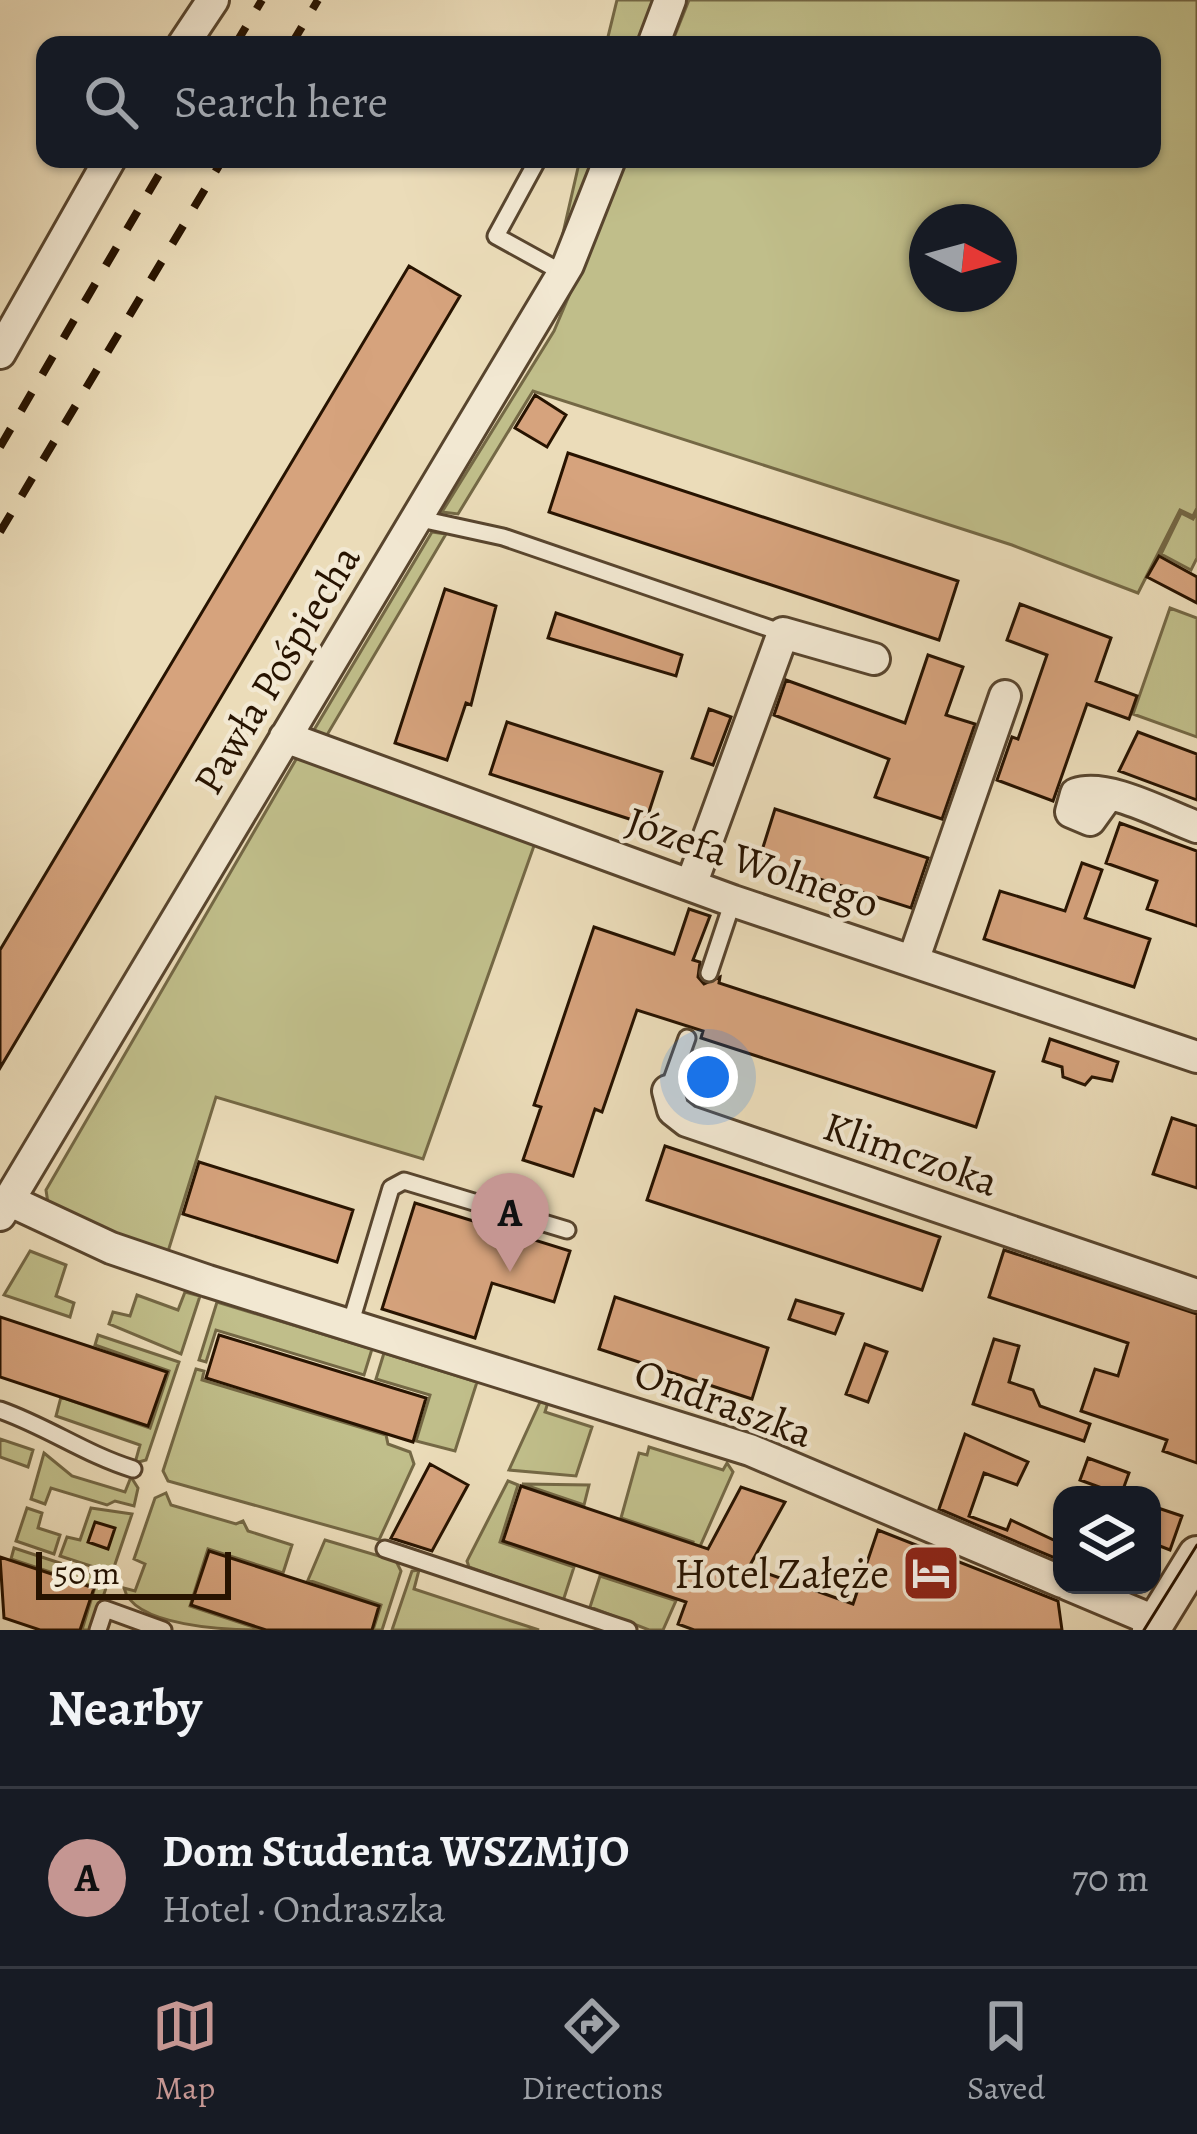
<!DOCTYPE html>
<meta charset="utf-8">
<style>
:root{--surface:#171b24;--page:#20242c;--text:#f1f3f6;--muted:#9ea1a6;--line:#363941;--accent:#c59692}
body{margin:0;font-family:Alegreya,serif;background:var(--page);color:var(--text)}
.controls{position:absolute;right:36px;bottom:36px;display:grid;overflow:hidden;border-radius:24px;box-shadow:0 3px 9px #0004}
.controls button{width:108px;height:108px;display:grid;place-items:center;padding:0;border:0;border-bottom:3px solid var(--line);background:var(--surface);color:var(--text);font:60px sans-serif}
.compass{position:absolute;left:909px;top:204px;width:108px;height:108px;border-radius:50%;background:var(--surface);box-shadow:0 3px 9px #0004;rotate:96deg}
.scale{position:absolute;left:36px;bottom:30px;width:195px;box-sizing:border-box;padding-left:12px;border:6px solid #271300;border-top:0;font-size:33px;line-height:42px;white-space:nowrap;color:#271300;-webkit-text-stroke:9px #f2e8d2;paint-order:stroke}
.you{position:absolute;left:708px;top:1077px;width:42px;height:42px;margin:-30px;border:9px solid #fff;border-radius:50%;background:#1a73e8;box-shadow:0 0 0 18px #1a73e833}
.badge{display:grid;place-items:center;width:78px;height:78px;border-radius:50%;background:var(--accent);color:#111;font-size:39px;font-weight:700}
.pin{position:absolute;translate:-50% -99px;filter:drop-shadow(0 3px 6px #0008)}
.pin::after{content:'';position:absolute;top:63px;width:42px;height:36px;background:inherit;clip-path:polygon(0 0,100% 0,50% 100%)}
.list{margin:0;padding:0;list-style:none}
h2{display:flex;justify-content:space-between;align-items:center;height:156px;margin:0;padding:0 48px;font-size:51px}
h2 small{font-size:39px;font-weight:400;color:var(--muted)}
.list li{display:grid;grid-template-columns:78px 1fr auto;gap:36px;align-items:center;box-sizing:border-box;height:180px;padding:0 48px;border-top:3px solid var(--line)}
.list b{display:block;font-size:45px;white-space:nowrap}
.list p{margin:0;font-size:39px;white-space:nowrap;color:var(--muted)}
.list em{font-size:39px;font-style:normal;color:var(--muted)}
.icon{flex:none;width:66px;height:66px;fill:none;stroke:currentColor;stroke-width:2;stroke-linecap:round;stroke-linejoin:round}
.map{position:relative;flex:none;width:1197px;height:1630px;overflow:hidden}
.search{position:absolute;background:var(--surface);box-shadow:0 3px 9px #0004;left:36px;right:36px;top:36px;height:132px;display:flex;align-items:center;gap:30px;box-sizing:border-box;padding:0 42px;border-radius:24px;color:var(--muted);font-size:45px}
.sheet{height:336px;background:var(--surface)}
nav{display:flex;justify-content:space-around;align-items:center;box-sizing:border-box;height:168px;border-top:3px solid var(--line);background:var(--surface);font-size:33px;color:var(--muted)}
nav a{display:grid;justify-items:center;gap:6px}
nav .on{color:var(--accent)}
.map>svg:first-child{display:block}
</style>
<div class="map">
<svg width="1197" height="1630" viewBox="0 0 1197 1630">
<rect width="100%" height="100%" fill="#ebdcb9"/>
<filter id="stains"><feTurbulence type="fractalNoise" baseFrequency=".00167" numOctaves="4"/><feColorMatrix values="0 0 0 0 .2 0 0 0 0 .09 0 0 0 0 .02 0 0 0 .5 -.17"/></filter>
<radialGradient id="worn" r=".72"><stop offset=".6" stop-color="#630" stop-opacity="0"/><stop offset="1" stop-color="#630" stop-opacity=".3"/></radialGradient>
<path fill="#c0be8a" stroke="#746845" stroke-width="3" fill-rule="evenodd" d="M 617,0 L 658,0 L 640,45 L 606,45 Z
M 689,0 L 1197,0 L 1197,508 L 1193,516 L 1180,510 L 1138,593 L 1012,545 L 533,391 L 458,514 L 442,512 L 554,331 L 627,159 L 1152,159 L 1152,45 L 671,45 ZM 927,222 L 999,222 L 999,294 L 927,294 Z
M 580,159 L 595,159 L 558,255 Z
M 1197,512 L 1197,558 L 1191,570 L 1161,554 L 1181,513 L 1193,519 Z
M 432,532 L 446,534 L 324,740 L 311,735 Z
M 1170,608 L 1197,618 L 1197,737 L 1133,714 Z
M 298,756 L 535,843 L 423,1159 L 216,1097 L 166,1258 L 49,1210 L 46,1190 Z
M 30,1251 L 66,1265 L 56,1296 L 74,1303 L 70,1317 L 4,1295 Z
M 185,1292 L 200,1296 L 181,1354 L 109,1324 L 113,1312 L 130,1316 L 137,1295 L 178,1310 Z
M 217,1302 L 372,1349 L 364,1375 L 216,1330 L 206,1362 L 199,1360 Z
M 98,1335 L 179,1362 L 146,1460 L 135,1463 L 140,1445 L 56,1416 L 61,1397 L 150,1428 L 169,1371 L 95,1345 Z
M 384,1353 L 477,1382 L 455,1451 L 416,1441 L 430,1395 L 376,1379 Z
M 196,1369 L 204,1371 L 202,1380 L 386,1435 L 388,1444 L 410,1452 L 414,1464 L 379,1540 L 168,1481 L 163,1471 Z
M 541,1400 L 548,1402 L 545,1412 L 592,1427 L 576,1476 L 509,1470 Z
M 0,1439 L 33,1450 L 28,1467 L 0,1457 Z
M 649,1447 L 723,1470 L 727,1463 L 733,1472 L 663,1630 L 649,1630 L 590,1607 L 600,1576 L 674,1600 L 693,1542 L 621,1518 L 639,1453 L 647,1455 Z
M 44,1453 L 72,1476 L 125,1492 L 131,1477 L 138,1488 L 134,1506 L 115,1501 L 107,1505 L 51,1488 L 45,1504 L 31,1499 Z
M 508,1481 L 518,1485 L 500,1542 L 574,1567 L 563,1601 L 469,1567 L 467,1561 Z
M 522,1484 L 589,1485 L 584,1505 Z
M 166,1493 L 171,1505 L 236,1524 L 243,1521 L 248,1531 L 292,1545 L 283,1573 L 208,1549 L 190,1606 L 262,1630 C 229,1630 133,1627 124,1588 L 135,1591 L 145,1564 L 134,1559 L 155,1498 Z
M 27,1508 L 42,1513 L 38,1528 L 60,1535 L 54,1554 L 16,1541 Z
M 91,1508 L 132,1514 L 112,1573 L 60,1556 L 67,1537 L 80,1540 Z
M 325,1540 L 396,1561 L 401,1571 L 382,1630 L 373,1630 L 381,1605 L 308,1580 Z
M 14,1548 L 109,1579 L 92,1630 L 82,1630 L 95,1587 L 11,1559 Z
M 419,1570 L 414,1589 L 539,1630 L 392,1630 L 412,1571 Z"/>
<path fill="#d6a37d" stroke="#271300" stroke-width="3" d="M 409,266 L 460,296 L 0,1068 L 0,950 Z
M 535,395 L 566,415 L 547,447 L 515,428 Z
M 568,453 L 958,581 L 939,640 L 549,512 Z
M 1159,556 L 1197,577 L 1197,603 L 1147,577 Z
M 445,589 L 496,606 L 471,705 L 466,703 L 447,760 L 395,743 Z
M 1020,604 L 1111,638 L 1096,681 L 1137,696 L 1129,719 L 1087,704 L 1053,801 L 997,780 L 1012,737 L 1018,739 L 1047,655 L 1007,640 Z
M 556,613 L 682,655 L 676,676 L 548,638 Z
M 928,655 L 963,667 L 946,715 L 975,724 L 942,819 L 875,797 L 889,759 L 774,715 L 786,680 L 905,723 Z
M 709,709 L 731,717 L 713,765 L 692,758 Z
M 507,722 L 662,772 L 645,824 L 490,774 Z
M 1138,732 L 1197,754 L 1197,800 L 1119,771 Z
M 775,809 L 928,858 L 911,908 L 759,860 Z
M 1120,823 L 1197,851 L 1197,926 L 1147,909 L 1157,881 L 1106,863 Z
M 1082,863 L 1102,870 L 1085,918 L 1150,939 L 1134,987 L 984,939 L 1000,891 L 1065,911 Z
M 689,909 L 710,916 L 693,960 L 700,962 L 698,977 L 704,984 L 720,977 L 719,983 L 994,1072 L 976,1127 L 701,1038 L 703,1031 L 637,1010 L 602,1112 L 595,1109 L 573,1176 L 523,1160 L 541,1107 L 534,1105 L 594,927 L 674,954 Z
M 1050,1039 L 1118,1062 L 1112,1081 L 1092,1077 L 1085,1085 L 1063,1077 L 1062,1067 L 1043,1061 Z
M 1172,1118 L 1197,1126 L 1197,1188 L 1153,1174 Z
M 665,1146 L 940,1237 L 922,1290 L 647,1200 Z
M 199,1162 L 353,1210 L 337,1262 L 183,1214 Z
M 415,1203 L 570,1251 L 554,1302 L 492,1283 L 475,1338 L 382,1309 Z
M 1004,1250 L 1197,1314 L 1197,1463 L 1163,1451 L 1167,1440 L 1081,1411 L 1095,1369 L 1118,1376 L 1128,1343 L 989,1297 Z
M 615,1297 L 768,1348 L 752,1399 L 599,1349 Z
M 796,1300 L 843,1314 L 835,1334 L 789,1319 Z
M 0,1317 L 167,1372 L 148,1426 L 0,1377 Z
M 219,1335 L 426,1398 L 413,1442 L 206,1378 Z
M 994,1339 L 1019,1346 L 1009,1382 L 1033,1390 L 1040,1406 L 1090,1424 L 1084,1441 L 973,1404 Z
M 865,1344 L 887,1352 L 868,1402 L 846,1394 Z
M 965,1434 L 1028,1462 L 1017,1485 L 984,1473 L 969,1516 L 1007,1530 L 1011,1520 L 1062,1544 L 1062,1561 L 939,1509 Z
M 1088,1458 L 1129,1473 L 1121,1495 L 1080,1480 Z
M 430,1464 L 468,1485 L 432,1551 L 391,1538 Z
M 521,1486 L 708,1549 L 741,1487 L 785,1502 L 749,1567 L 853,1604 L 878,1530 L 1058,1601 L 1062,1630 L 694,1630 L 678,1624 L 686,1602 L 503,1541 Z
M 1152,1506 L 1182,1516 L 1170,1550 L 1152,1543 Z
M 95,1522 L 115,1528 L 108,1549 L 88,1542 Z
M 209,1551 L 379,1606 L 372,1630 L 266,1630 L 191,1605 Z
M 0,1557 L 94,1588 L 80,1630 L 40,1630 L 4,1618 Z"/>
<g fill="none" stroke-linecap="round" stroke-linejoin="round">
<defs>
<path id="service" d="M 538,159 L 496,236 L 563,273
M 416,518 L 503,537 L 783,633
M 709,973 L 733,901
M 668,1091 L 687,1038
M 350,1325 L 391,1188 L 404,1181 L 567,1230
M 0,1410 C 48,1427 85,1454 133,1469
M 385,1549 L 628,1630
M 98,1630 L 105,1609 L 163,1630"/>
<path id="minor" d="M 183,45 L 213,0
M 653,45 L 670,0
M 0,353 L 110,159
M 285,737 L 733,901 L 1197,1057
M 1108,795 L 1090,820 L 1071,812 L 1076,794 C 1108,783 1166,816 1197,827
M 691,885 L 783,633 L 874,659
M 913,961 L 1005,696
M 668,1091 L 673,1110 L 687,1121 L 1197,1295
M 12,1196 L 21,1206 L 111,1248 L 208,1281 L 750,1450 L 1062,1582
M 0,1215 L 568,265 L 610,159
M 1069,1585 L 1157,1622"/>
<path id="tertiary" d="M 1151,1630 L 1197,1555"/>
</defs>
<use href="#service" stroke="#58452e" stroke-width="21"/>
<use href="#minor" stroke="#58452e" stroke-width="36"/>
<use href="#tertiary" stroke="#58452e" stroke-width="42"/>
<use href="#service" stroke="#f2e8d2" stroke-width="15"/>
<use href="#minor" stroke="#f2e8d2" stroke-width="30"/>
<use href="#tertiary" stroke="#f2e8d2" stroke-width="36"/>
<path stroke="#271300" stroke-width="3" d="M 1144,1630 L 1197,1545"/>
<path stroke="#271300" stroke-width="8" stroke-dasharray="21 21" stroke-linecap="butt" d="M 235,45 L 262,0
M 291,45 L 318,0
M 0,447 L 168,159
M 0,532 L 223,159"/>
</g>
<defs>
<symbol id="hotel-square" viewBox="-11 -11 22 22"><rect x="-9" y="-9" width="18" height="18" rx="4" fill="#8f2418" stroke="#f2e8d2"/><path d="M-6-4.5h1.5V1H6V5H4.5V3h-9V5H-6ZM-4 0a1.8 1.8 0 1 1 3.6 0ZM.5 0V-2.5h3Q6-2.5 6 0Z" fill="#fff"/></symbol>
</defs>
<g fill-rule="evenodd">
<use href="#hotel-square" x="898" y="1540" width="66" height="66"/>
</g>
<g text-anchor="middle" stroke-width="9" stroke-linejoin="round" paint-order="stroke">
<g font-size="42" fill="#271300" stroke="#f2e8d2">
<text transform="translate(276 669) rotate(-59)" y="15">Pawła Pośpiecha</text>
<text transform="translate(753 861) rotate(19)" y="15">Józefa Wolnego</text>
<text transform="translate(911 1153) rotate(19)" y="15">Klimczoka</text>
<text transform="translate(724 1402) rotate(20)" y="15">Ondraszka</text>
</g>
<g font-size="42" fill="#271300" stroke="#f2e8d2" text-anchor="end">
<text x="889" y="1588">Hotel Załęże</text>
</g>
</g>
<rect width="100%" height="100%" filter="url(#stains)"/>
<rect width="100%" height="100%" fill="url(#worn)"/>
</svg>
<div class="controls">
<button><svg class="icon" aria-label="layers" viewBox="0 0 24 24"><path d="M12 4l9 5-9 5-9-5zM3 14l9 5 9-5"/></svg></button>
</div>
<svg class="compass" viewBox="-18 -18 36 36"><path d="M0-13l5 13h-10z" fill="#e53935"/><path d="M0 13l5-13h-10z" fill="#9ea1a6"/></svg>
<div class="scale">50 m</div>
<div class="you"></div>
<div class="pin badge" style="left:510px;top:1272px">A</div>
<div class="search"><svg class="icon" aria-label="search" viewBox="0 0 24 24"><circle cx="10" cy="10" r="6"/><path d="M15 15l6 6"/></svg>Search here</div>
</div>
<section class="sheet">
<h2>Nearby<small></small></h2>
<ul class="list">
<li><span class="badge">A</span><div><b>Dom Studenta WSZMiJO</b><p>Hotel · Ondraszka</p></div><em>70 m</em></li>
</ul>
</section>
<nav>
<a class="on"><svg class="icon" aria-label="map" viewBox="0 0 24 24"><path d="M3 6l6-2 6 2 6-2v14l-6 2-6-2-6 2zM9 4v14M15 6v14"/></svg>Map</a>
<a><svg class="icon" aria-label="directions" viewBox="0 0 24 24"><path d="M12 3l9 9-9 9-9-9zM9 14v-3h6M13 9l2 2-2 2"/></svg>Directions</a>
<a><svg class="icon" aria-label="saved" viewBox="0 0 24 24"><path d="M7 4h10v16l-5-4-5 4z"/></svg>Saved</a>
</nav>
